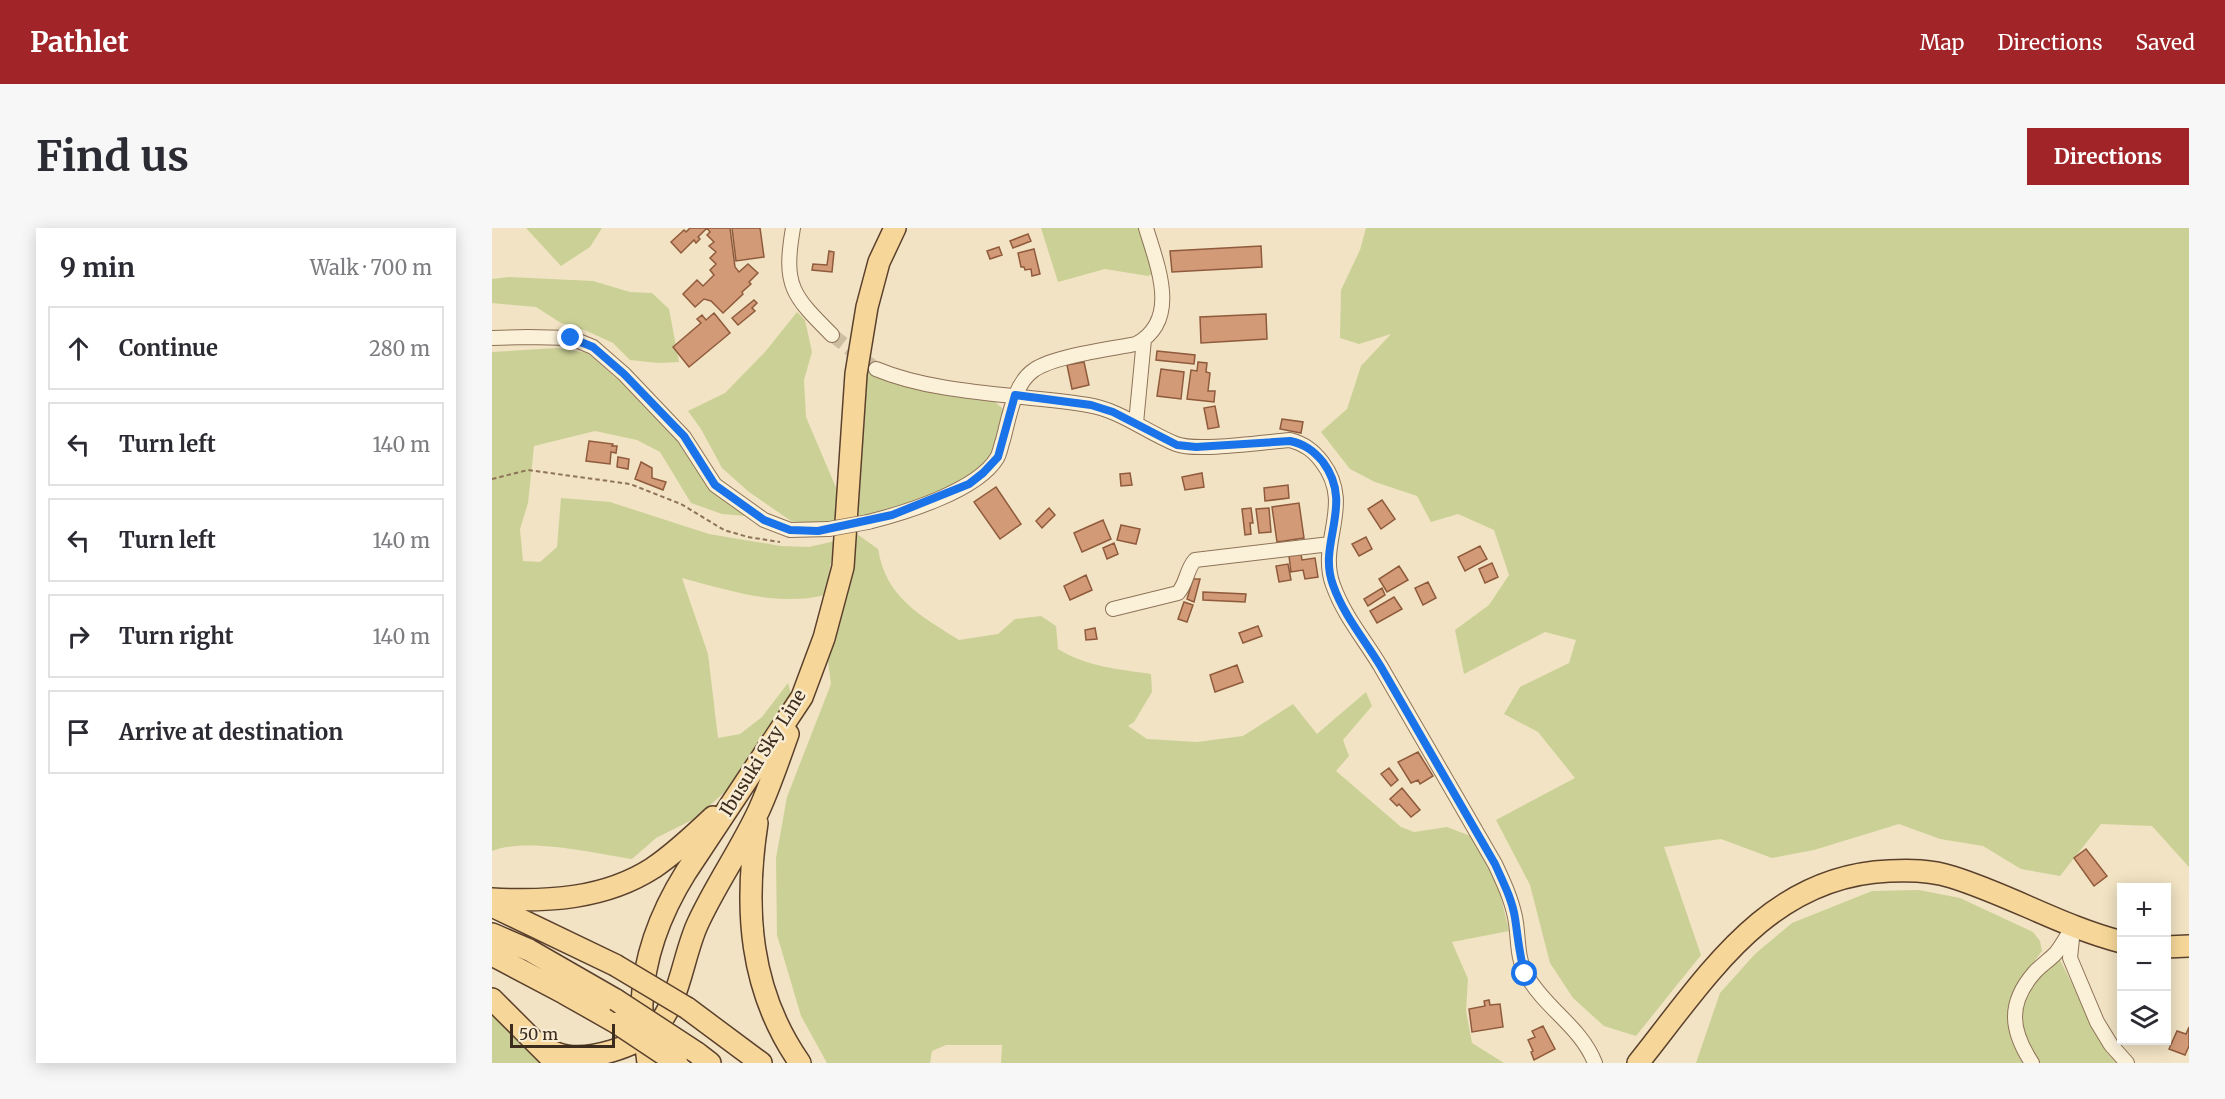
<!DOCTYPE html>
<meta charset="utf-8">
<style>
:root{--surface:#fff;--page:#f7f7f7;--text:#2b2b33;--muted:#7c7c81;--line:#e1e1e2;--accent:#a12428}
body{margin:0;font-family:Merriweather,serif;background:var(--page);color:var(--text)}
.controls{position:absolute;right:18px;bottom:18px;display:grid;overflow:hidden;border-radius:0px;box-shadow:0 3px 15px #0003}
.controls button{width:54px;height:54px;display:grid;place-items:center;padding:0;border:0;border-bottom:2px solid var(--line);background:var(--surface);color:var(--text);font:30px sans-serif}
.scale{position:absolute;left:18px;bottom:15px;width:105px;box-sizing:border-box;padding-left:6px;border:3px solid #3c2c1e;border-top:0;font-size:16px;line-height:21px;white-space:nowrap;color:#3c2c1e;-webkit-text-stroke:4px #f8edd4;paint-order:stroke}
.stop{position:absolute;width:18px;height:18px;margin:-14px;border:4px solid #1a73e8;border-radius:50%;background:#fff}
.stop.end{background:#1a73e8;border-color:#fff;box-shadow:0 2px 6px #0008}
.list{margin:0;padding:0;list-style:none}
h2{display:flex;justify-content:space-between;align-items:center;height:78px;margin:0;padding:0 24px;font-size:26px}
h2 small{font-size:20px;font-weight:400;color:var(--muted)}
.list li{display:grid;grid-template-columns:39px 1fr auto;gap:18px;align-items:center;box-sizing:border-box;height:84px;margin:0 12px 12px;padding:0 12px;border:2px solid var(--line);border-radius:0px}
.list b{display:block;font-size:22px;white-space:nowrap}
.list em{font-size:20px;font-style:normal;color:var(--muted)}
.icon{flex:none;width:33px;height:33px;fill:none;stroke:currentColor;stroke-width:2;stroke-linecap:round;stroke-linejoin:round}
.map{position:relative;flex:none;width:1697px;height:835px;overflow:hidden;border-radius:0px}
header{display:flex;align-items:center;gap:36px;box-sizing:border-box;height:84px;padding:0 30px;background:var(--accent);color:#fff}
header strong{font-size:28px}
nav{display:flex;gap:33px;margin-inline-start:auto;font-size:21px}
.intro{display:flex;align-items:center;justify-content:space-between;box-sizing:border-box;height:144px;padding:0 36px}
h1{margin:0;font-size:42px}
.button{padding:15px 27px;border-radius:0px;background:var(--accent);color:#fff;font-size:21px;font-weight:700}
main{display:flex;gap:36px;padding:0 36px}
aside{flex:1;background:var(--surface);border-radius:0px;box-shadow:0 3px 15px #0003}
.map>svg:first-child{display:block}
</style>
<header>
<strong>Pathlet</strong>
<nav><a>Map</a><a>Directions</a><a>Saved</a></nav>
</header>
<div class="intro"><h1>Find us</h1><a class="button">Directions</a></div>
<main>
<aside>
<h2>9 min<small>Walk · 700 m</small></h2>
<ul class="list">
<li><svg class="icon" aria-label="ahead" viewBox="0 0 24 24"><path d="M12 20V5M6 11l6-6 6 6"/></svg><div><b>Continue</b></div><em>280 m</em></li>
<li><svg class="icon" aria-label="left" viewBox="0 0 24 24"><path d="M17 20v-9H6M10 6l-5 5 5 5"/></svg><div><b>Turn left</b></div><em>140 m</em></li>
<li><svg class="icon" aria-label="left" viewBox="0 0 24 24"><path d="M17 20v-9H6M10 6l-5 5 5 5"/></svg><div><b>Turn left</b></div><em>140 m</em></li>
<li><svg class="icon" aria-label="right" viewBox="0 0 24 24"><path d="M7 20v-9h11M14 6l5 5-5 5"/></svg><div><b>Turn right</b></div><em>140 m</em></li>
<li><svg class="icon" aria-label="arrive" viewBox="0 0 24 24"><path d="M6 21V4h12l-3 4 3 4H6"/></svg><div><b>Arrive at destination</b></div></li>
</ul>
</aside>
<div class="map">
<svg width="1697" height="835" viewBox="0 0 1697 835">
<rect width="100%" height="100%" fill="#f1e3c3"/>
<path fill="#cbd196" d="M 34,0 L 110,0 L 98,19 L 69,38 Z
M 549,0 L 655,0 L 666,43 L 656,48 L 613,41 L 566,54 Z
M 874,0 L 1697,0 L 1697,639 L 1660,598 L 1609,596 L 1568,648 L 1529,641 L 1491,618 L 1448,611 L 1407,596 L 1322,622 L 1280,630 L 1229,611 L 1172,619 L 1209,727 L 1144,808 L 1112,798 L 1081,770 L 1058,735 L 1038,657 L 1004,592 L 1083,550 L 1046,504 L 1012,486 L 1028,459 L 1077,435 L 1084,412 L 1053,404 L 972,446 L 963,402 L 997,377 L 1017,347 L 1002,302 L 966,286 L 939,294 L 925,268 L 883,254 L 858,241 L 829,204 L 855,181 L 869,138 L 899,106 L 867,116 L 848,110 L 849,62 L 868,22 Z
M 17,49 L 101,53 L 138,64 L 160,65 L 177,81 L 187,134 L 166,135 L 138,132 L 121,115 L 95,103 L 69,95 L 44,79 L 0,75 L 0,51 Z
M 305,84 L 313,92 L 320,124 L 312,152 L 314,189 L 345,262 L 348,278 L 347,295 L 326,298 L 299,293 L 257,264 L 230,240 L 209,201 L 196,183 L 233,165 L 273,124 Z
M 64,120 L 96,125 L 123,149 L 155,172 L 191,207 L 226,264 L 266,289 L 230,286 L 199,275 L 168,224 L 145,212 L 103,203 L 42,218 L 36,275 L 28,301 L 31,333 L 48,334 L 65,319 L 69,270 L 118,274 L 217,306 L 289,318 L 317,319 L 343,313 L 333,367 C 285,379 236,362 190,350 L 216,426 L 226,510 L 248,506 L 270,489 L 296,455 L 301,474 L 272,528 L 204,590 L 164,610 L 140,631 C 102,625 36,609 0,623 L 0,124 Z
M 375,143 L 403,156 L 501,172 L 511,181 L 502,230 L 475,251 L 436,268 L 366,292 Z
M 365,306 L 386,321 C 394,370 428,387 467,412 L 506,406 L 523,391 L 549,388 L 564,398 L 566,421 C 595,439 626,441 659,446 L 660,464 L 642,494 L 636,498 L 655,511 L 705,514 L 751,508 L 801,476 L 825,506 L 874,464 L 880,478 L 851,512 L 857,528 L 844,543 L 909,599 L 922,604 L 955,599 L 981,609 L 1007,661 L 1017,703 L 960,714 L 976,751 L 974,783 L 980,815 L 1012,835 L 509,835 L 510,817 L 454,817 L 440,823 L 438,835 L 335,835 L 309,788 L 285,707 L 284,630 L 295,569 L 339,456 L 336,433 L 356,364 Z
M 1427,662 L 1468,670 L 1541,704 L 1548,713 L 1550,723 C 1532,747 1509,772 1519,804 C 1523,815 1529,825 1534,835 L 1204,835 L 1228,765 L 1263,726 L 1300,695 L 1380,663 Z
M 1568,732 L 1615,825 L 1624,835 L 1547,835 C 1533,813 1522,790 1534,764 C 1540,752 1557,740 1568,732 Z
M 0,777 L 58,835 L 0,835 Z"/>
<path fill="#d29a77" stroke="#8f5b3c" stroke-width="1.5" d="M 198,0 L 215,0 L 206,9 L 208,11 L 204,15 L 202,12 L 189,25 L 179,14 L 192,2 L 194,4 Z
M 215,0 L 238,0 L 243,39 L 247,44 L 256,36 L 266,45 L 257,54 L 259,56 L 250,64 L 251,66 L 231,85 L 219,73 L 212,71 L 203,79 L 191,66 L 205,52 L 211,58 L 222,47 L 218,42 L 224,36 L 218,30 L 224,24 L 217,18 L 222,14 L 215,7 L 218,4 Z
M 240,0 L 268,0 L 272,29 L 244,33 Z
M 536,6 L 539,13 L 521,20 L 518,13 Z
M 769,18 L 770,39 L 680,44 L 678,23 Z
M 507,19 L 510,27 L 498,31 L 495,23 Z
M 542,21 L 548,46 L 540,48 L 539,41 L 533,42 L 532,39 L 529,39 L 526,25 Z
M 337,23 L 342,24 L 340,44 L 320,42 L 321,36 L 335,37 Z
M 262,72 L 265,75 L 260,80 L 263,83 L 246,97 L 240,90 Z
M 222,85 L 238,105 L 197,139 L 181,119 L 209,95 L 205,91 L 210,87 L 214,92 Z
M 774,86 L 775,111 L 709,115 L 708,89 Z
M 665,123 L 703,127 L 702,136 L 664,132 Z
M 592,134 L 597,157 L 580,161 L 575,137 Z
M 706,134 L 715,135 L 714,144 L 718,145 L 716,163 L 723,163 L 722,174 L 695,171 L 699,142 L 705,143 Z
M 669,141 L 692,144 L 689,171 L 665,168 Z
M 723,178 L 727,199 L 716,201 L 712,180 Z
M 790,191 L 811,194 L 809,205 L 788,201 Z
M 97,213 L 121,216 L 120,218 L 125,218 L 124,225 L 119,224 L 118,236 L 94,233 Z
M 126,229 L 137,231 L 136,241 L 125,239 Z
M 149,234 L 160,240 L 160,250 L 174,254 L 171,262 L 143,251 Z
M 638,245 L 640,257 L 629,258 L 628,246 Z
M 710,245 L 712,259 L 693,262 L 690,249 Z
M 796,257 L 797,270 L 773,273 L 772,260 Z
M 504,259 L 529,296 L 508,311 L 482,274 Z
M 890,272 L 903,291 L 889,301 L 876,281 Z
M 807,275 L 812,310 L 785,314 L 780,279 Z
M 557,280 L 563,287 L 550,300 L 544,293 Z
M 759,280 L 761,295 L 758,295 L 759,306 L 753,307 L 750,281 Z
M 777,280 L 779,304 L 767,305 L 764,281 Z
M 611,292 L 619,311 L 590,324 L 582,305 Z
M 629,297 L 648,301 L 644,316 L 625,312 Z
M 874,309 L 880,321 L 867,328 L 860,316 Z
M 622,315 L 626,326 L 615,331 L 611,320 Z
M 988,318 L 995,331 L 973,343 L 966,329 Z
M 809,326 L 810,332 L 823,330 L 826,349 L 813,351 L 811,342 L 799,344 L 797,328 Z
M 1000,335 L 1006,349 L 993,355 L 987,341 Z
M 796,336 L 799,352 L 787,354 L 784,338 Z
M 907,338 L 916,352 L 895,364 L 887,351 Z
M 594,347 L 600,362 L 578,372 L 572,358 Z
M 701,351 L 708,351 L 702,374 L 695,371 Z
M 936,354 L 944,370 L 931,377 L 923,360 Z
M 890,360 L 893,367 L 876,378 L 872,371 Z
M 711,364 L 754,366 L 753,374 L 711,372 Z
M 902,369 L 910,381 L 885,395 L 878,383 Z
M 692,374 L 701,377 L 695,394 L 686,391 Z
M 766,398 L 770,408 L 751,415 L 747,405 Z
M 603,400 L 605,411 L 594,412 L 593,402 Z
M 745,437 L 751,454 L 723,464 L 718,447 Z
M 926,524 L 941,548 L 928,556 L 926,552 L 919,555 L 906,534 Z
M 897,540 L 906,552 L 899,558 L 889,546 Z
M 910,560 L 928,582 L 919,589 L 907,576 L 905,578 L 898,571 Z
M 1594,621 L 1615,648 L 1602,658 L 1582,630 Z
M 997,772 L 998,777 L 1008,776 L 1011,799 L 980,804 L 977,781 L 993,778 L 992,773 Z
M 1051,798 L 1063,821 L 1042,832 L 1039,824 L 1041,823 L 1036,812 L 1043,809 L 1040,803 Z
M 1697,799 L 1697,818 L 1693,827 L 1677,821 L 1685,803 L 1694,806 Z"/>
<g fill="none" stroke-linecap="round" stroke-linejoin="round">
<path stroke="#cdbea2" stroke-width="14" stroke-dasharray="14 7" stroke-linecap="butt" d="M 340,107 L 384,141"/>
<defs>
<path id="minor" d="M 301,0 C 291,58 300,67 340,107
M 0,110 L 36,109 L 79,110 L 101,119 L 132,146 L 192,209 L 223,257 L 272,292 L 298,302 L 337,301
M 384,141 C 446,167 529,166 596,177 C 628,182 654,204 684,216 C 704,224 772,214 798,212 C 812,216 821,222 830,234 C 863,277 825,314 841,357 C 852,388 873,412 889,439 C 927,505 965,571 1003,636 C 1011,653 1019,670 1023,689 C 1027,708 1024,730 1035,748 C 1054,781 1089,799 1103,835
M 644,195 L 652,111
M 376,294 C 412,285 485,263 505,230 C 508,225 509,217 511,212 C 517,190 522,155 542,142 C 562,128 619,121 644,116 C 689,92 665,37 654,0
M 621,381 L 686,365 C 695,355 694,342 703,332 L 838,316
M 1581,701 L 1578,730 L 1605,794 L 1619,817 L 1635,835
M 1540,835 C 1519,803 1515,776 1542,745 C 1548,738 1556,733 1563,726 C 1570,718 1575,707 1581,699"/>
<path id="primary" d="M 265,595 C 252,680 257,762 308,835
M 0,671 C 55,674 113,671 161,640 C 183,625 202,607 221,589
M 0,678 L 123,737
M 0,706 L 37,722 L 124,772
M 1674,719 L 1697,718
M 0,727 L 72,765 L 125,795
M 0,771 L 57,828
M 195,780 L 269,835
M 49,819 C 57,822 66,827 75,828 C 99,832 142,819 160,803 C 188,778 190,729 206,695 C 224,656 249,621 267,582 C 278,558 287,531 296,506
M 205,825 L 218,835
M 156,835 C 154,815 149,794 150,775 C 152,726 169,684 194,644 L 310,469 L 332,410 L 351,339 L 364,146 L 375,79 L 387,34 L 403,0
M 1146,835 C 1215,749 1275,648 1397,643 C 1418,642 1439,642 1460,649 C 1518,667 1571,699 1630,714"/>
</defs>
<use href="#minor" stroke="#8e7358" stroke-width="16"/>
<use href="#primary" stroke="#5b412d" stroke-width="24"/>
<path stroke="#8e7358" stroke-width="2" stroke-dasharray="4.5 3" stroke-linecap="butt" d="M 0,251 L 36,242 L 138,256 L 189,276 L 232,302 L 256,309 L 288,314"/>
<use href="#minor" stroke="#fbf0d8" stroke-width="14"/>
<use href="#primary" stroke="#f7d799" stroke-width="21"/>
<defs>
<path id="minor-bridge" d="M 337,301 L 376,294"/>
<path id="primary-bridge" d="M 123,737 L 195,780
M 124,772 L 205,825
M 125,795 L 185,835"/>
</defs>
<use href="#minor-bridge" stroke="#8e7358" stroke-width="16" stroke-linecap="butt"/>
<use href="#primary-bridge" stroke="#5b412d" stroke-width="24" stroke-linecap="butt"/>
<use href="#minor-bridge" stroke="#fbf0d8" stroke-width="14"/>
<use href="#primary-bridge" stroke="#f7d799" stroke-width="21"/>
</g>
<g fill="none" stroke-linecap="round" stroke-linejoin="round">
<path stroke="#1a73e8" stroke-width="8" d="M 79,110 L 101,119 L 132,146 L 192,208 L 223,257 L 272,292 L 298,302 L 326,303 L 400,287 L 477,256 L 491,245 L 506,229 L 523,167 L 599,177 L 621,184 L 685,217 L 704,219 L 798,213 C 812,216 821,222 831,234 C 863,277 825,315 841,357 C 852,388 873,412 889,439 C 927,505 965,571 1003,636 C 1011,654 1020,671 1023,690 C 1026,709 1027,727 1033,746"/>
</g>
<g text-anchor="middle" stroke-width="5" stroke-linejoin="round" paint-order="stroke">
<g font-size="18" fill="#3c2c1e" stroke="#f8edd4">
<text transform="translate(271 525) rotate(-58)" y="6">Ibusuki Sky Line</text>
</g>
</g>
</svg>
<div class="controls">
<button>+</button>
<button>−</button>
<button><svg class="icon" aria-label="layers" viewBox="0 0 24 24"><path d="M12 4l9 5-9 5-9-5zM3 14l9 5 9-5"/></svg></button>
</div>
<div class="scale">50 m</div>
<div class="stop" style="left:1033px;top:746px"></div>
<div class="stop end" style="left:79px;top:110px"></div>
</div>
</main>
